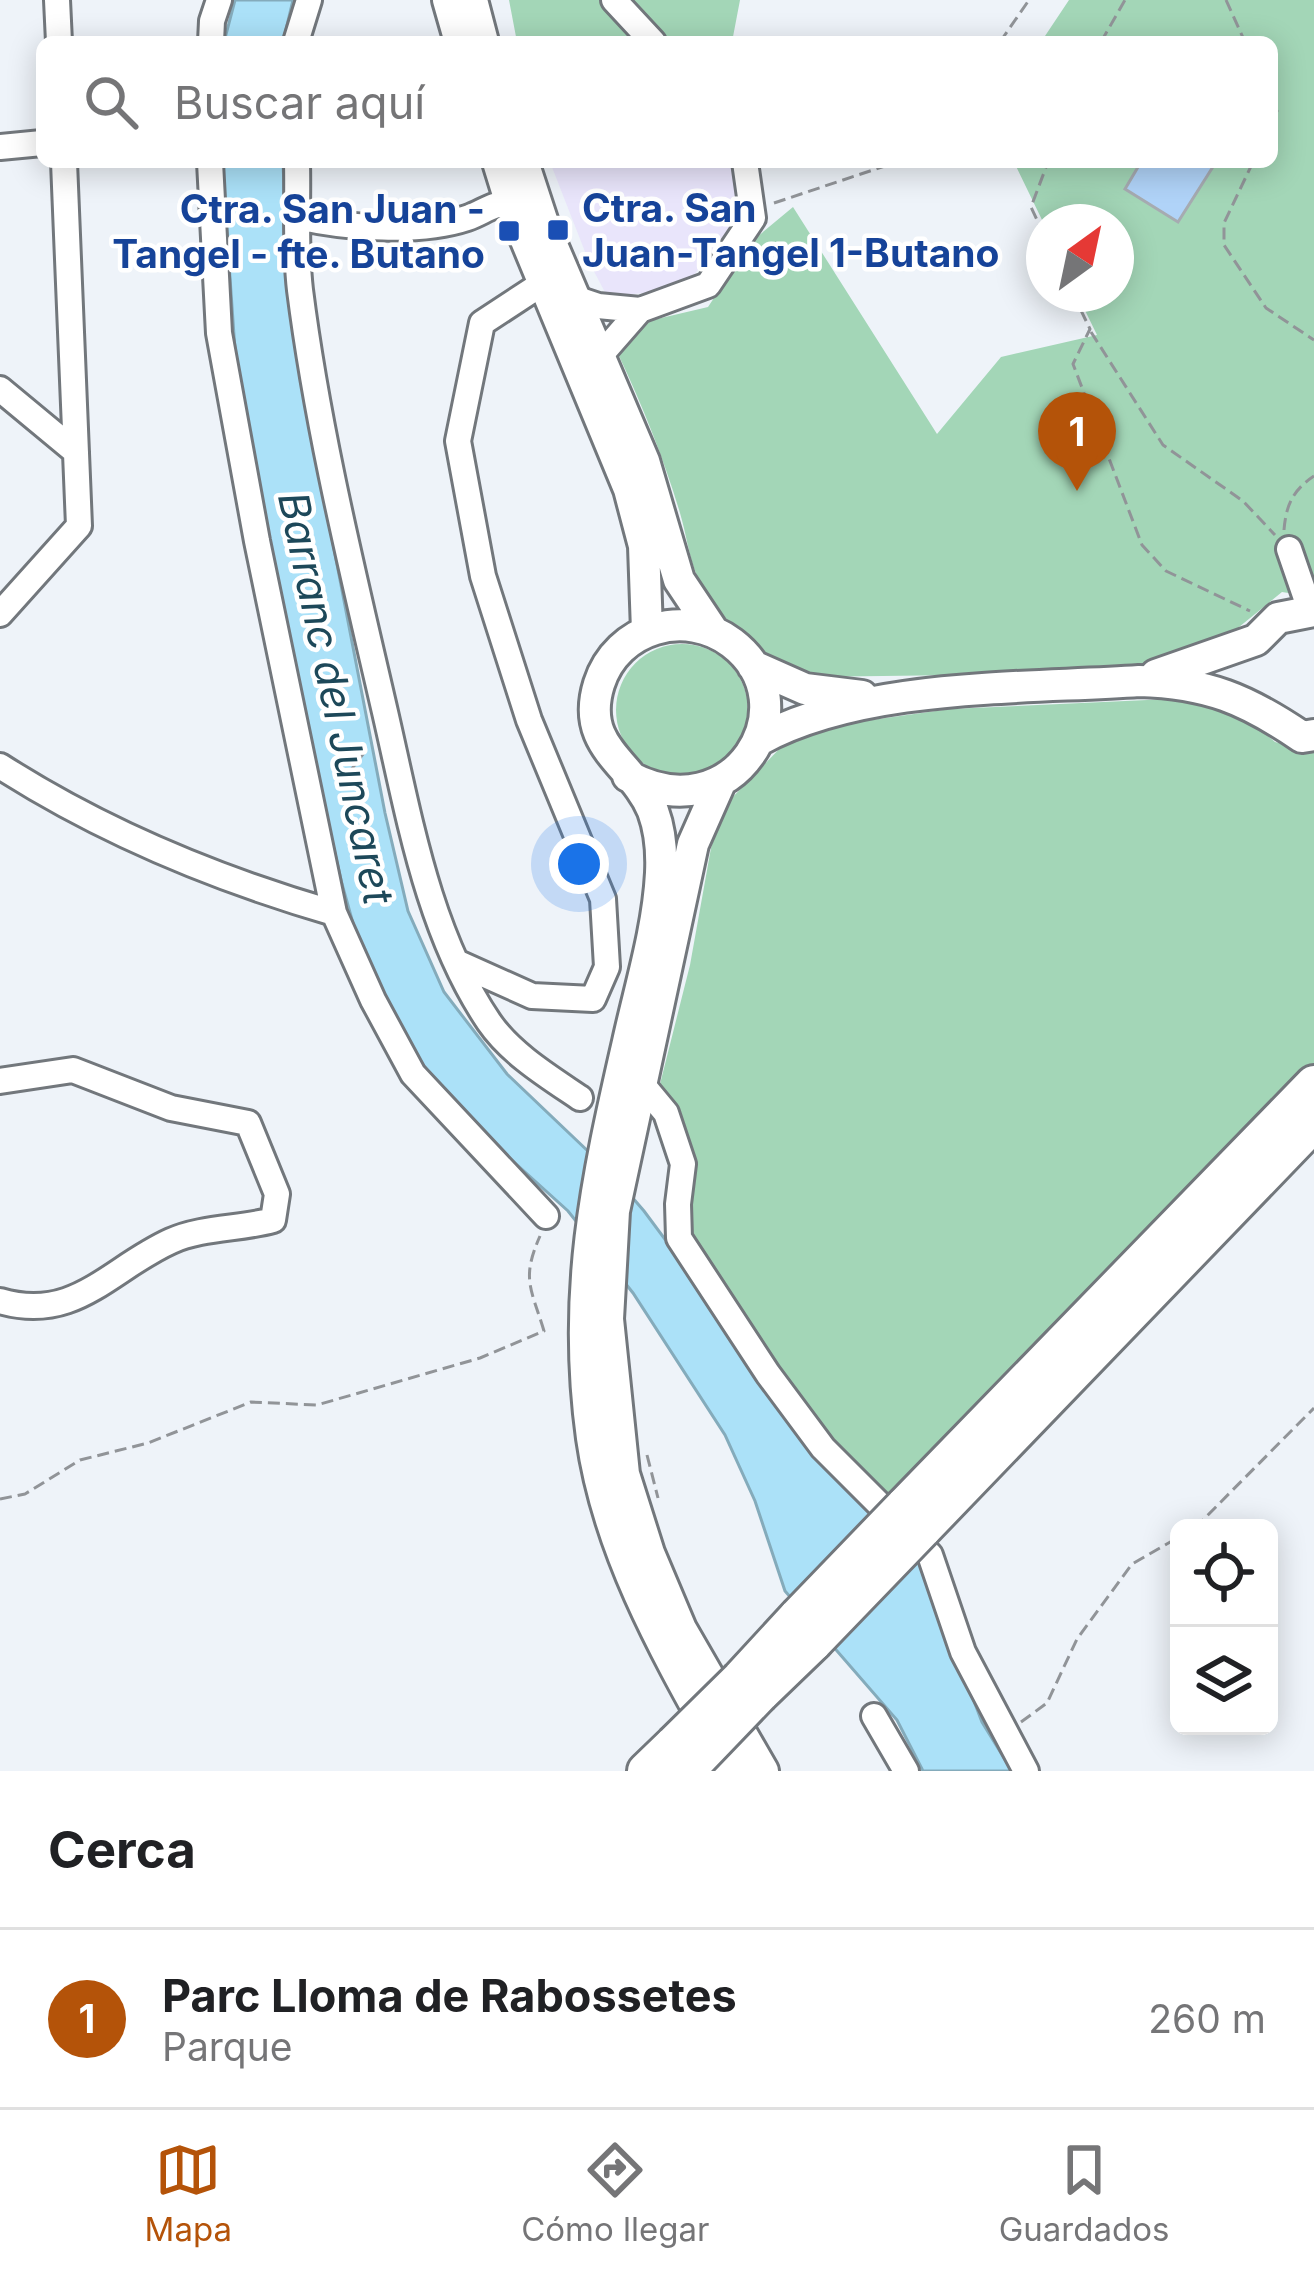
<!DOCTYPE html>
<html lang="es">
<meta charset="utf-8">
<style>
:root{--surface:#fff;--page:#f2f2f2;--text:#202124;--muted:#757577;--line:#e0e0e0;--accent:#b45309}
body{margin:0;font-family:Inter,sans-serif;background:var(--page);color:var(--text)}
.controls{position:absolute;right:36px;bottom:36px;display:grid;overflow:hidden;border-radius:18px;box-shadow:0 6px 30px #0003}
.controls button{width:108px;height:108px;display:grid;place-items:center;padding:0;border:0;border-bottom:3px solid var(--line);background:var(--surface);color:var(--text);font:60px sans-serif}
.compass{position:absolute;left:1026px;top:204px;width:108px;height:108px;border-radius:50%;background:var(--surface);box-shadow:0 6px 30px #0003;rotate:33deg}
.you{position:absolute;left:579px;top:864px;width:42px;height:42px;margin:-30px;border:9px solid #fff;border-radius:50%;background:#1a73e8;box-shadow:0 0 0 18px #1a73e833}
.badge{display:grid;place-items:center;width:78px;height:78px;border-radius:50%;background:var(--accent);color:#fff;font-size:39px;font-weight:700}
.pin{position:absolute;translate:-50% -99px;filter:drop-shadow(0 3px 6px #0008)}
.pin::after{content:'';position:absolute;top:63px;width:42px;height:36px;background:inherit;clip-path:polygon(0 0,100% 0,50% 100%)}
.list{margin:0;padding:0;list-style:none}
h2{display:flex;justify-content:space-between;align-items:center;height:156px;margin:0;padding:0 48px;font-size:51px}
h2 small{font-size:39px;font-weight:400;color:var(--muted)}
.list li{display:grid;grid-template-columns:78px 1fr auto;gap:36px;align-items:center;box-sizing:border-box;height:180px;padding:0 48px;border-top:3px solid var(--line)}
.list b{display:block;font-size:45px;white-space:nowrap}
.list p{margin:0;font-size:39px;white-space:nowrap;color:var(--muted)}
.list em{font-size:39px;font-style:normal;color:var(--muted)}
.icon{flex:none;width:66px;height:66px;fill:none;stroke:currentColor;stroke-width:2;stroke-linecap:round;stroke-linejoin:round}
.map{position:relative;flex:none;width:1314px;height:1771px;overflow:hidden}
.search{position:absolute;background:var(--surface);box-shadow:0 6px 30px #0003;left:36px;right:36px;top:36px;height:132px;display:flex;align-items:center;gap:30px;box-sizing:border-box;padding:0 42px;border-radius:18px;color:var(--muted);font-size:45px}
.sheet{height:336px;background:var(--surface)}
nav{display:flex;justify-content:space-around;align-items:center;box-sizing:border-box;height:168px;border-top:3px solid var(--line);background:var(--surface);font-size:33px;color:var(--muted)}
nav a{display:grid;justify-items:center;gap:6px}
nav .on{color:var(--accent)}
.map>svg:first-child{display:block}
</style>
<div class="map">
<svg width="1314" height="1771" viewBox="0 0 1314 1771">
<rect width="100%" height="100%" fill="#eef3f9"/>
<path fill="#e9e5fb" d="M 550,162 L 761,162 L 740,214 L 691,279 L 645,293 L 607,296 L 589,262 Z"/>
<path fill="#a3d6b7" d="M 509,0 L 740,0 L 732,42 L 671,42 L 659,30 L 639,42 L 517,42 Z
M 1069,0 L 1314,0 L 1314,597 L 1282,592 L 1223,640 L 1141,668 L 1044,674 L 805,677 C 764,656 717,620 697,576 C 689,557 686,533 680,513 C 664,459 643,407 619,356 L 640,323 L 708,307 L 751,242 L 793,207 L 937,434 L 1001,357 L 1097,335 L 1077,294 L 1116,294 L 1116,222 L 1044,224 L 1014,162 L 1272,162 L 1272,42 L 1041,42 Z
M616 710a66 66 0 1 1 132 0a66 66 0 1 1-132 0Z
M 1169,699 L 1240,713 L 1275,742 L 1314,752 L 1314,1067 L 888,1502 L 824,1445 L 679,1238 L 683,1164 L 656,1100 L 690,965 L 711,848 L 725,805 L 786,742 L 807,729 L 950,709 Z"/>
<path fill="#abe1f8" stroke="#84abbb" stroke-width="3" d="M 235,0 L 293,0 L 283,42 L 224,42 Z
M 222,162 L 283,162 L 288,290 L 297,357 L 385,813 L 408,911 L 444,992 L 507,1074 L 613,1175 L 644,1211 L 690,1273 L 919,1557 L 982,1722 L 1012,1771 L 923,1771 L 897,1720 L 785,1591 L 755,1501 L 725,1435 L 633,1293 L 568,1211 L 462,1115 L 413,1052 L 363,959 L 342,884 L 288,648 L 235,350 Z"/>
<path fill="#b0d3f8" stroke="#a6abb1" stroke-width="3" d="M 1141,162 L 1216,162 L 1178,222 L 1125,189 Z"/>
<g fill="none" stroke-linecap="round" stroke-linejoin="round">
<defs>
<path id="minor" d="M 57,0 L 59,42
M 614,0 L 653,42
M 211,42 L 212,21 L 219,0
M 296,42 L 309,0
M 0,147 L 42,143
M 210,162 L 219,333 L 257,541 L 334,913 L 373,1000 L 413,1074 L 546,1216
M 297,162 C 298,204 295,248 300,290 C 318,432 353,573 385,712 C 409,816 428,932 489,1022 C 511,1054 549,1077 580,1098
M 298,217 C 346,228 419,234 467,218 C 485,212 491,203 511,204
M 574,298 L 598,306 L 640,310 L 708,285 L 753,218 L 745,162
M 599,357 L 640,310
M 0,389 L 76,452
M 1289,549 L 1310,610
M 0,614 L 79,526 L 64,162
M 0,766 C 103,832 217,879 334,913
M 456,962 L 532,996 L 593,999 L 607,967 L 603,899 L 529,720 L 483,576 L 458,441 L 482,323 L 543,283
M 0,1081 L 73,1070 L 171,1108 L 248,1123 L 277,1194 L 273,1220 C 241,1229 202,1227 171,1241 C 109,1269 75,1323 0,1301
M 642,1084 L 666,1113 L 683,1164 L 678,1204 L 679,1238 L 768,1374 L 823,1448 L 930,1555 L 963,1652 L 1026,1771
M 874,1716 L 906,1771"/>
<path id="major" d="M 448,0 L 460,42
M 472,0 L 483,42
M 498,162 L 511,204 L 629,489 L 644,546 L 647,631
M 523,162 L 544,226 L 644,461 L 679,580 L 713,631
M 753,666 L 805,689 L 862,696
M 1156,675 L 1256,640 L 1278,618 L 1314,611
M 759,740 C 863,683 1021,689 1139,681 C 1208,683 1246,699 1302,737 L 1314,735
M 628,776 C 733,834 813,705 732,643 C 686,608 617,627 599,684 C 579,748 634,763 653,811 C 660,830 662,852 661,873 C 658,930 640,987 628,1042 C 596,1181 572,1294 592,1438 C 609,1559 674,1666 732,1771
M 720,783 L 693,844 L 614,1211 L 608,1319 L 624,1474 L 649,1553 L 681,1629 L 763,1771"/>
<path id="highway" d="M 904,1506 L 1314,1084
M 922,1530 L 1314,1123
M 740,1679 L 798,1616
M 760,1694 L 814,1642
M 646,1771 L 674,1744"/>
</defs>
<use href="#minor" stroke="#72777c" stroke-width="30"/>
<use href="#major" stroke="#72777c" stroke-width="36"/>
<use href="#highway" stroke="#72777c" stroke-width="42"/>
<path stroke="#919498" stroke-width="3" stroke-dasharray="12 6" stroke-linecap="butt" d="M 1226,0 L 1245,42
M 1000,42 L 1029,0
M 1101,42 L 1125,0
M 1272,101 L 1277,111 L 1272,121
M 1253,162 L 1224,223 L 1224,245 L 1266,308 L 1314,340
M 774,203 L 897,162
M 1044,235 L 1031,207 L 1048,162
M 1073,294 L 1090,329 L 1073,364 L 1142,545 L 1166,571 L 1250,611
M 1091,332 L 1163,445 L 1243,501 L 1275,535
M 1284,530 C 1286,505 1293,490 1314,476
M 348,774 L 369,746
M 647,1455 L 658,1498
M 0,1499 L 25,1494 L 80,1460 L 148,1443 L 251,1402 L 317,1405 L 480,1358 L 544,1331 C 531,1288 521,1279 540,1236
M 1195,1528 L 1314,1408
M 1021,1722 L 1047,1703 L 1077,1639 L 1132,1564 L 1179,1537"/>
<use href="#minor" stroke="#fff" stroke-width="24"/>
<use href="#major" stroke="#fff" stroke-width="30"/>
<use href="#highway" stroke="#fff" stroke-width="36"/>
<defs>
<path id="highway-bridge" d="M 798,1616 L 904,1506
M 814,1642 L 922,1530
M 674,1744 L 740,1679
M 688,1769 L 760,1694"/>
</defs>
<use href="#highway-bridge" stroke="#72777c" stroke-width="42" stroke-linecap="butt"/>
<use href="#highway-bridge" stroke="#fff" stroke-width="36"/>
</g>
<g fill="#1a4fb4" stroke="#fff" stroke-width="4.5">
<rect x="546" y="218" width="24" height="24" rx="6"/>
<rect x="497" y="219" width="24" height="24" rx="6"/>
</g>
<g text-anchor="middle" stroke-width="9" stroke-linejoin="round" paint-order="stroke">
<g font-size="39" font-weight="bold" fill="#164399" stroke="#fff" text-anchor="start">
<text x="582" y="222">Ctra. San<tspan x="582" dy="45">Juan-Tangel 1-Butano</tspan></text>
<text x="485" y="223" text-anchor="end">Ctra. San Juan -<tspan x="485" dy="45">Tangel - fte. Butano</tspan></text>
</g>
<g font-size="42" font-style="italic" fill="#1d4859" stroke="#fff">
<text transform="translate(336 698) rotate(78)" y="15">Barranc del Juncaret</text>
</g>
</g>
</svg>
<div class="controls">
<button><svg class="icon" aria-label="locate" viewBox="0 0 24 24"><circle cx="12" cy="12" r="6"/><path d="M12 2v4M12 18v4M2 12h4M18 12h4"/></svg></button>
<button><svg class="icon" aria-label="layers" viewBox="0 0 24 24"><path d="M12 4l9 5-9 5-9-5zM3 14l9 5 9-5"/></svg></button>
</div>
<svg class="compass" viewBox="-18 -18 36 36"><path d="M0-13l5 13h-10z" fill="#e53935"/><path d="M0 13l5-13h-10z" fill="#757577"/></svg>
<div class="you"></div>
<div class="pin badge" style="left:1077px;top:491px">1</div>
<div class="search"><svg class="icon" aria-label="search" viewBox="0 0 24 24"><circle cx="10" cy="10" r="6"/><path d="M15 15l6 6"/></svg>Buscar aquí</div>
</div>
<section class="sheet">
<h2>Cerca<small></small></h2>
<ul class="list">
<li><span class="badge">1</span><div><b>Parc Lloma de Rabossetes</b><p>Parque</p></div><em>260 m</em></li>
</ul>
</section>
<nav>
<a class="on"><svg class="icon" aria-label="map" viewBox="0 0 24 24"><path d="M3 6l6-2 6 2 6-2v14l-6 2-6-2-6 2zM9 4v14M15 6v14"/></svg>Mapa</a>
<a><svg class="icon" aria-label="directions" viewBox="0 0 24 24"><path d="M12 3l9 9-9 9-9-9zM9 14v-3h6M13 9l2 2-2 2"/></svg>Cómo llegar</a>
<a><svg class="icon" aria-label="saved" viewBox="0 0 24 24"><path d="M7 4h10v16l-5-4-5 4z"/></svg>Guardados</a>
</nav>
